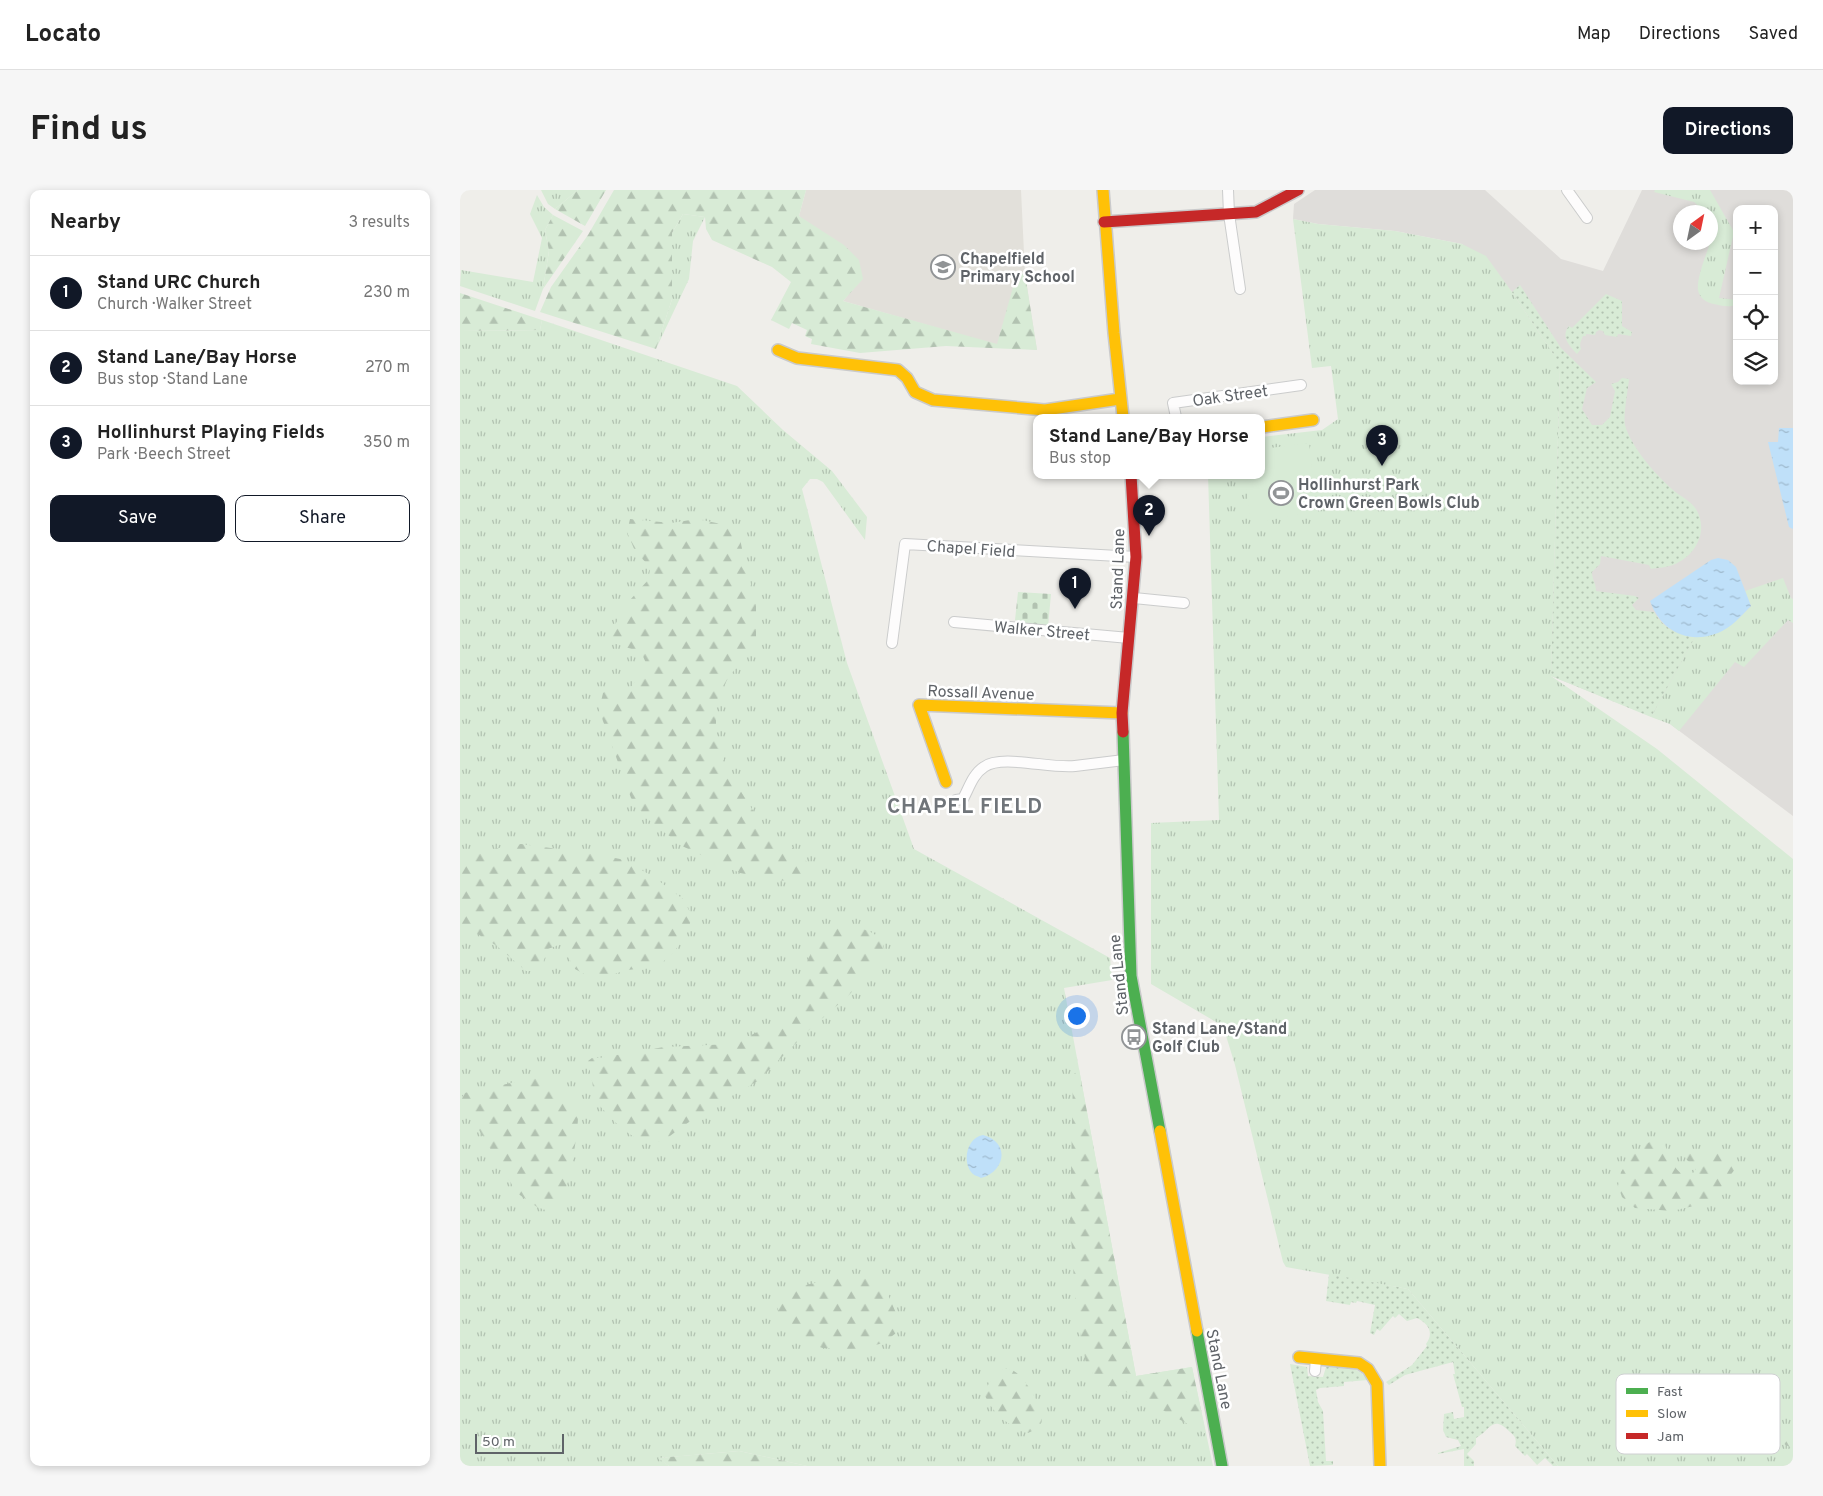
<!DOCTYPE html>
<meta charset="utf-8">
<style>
:root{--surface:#fff;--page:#f6f6f6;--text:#222;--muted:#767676;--line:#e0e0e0;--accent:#111827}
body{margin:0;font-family:Overpass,sans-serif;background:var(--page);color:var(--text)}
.controls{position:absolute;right:15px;top:15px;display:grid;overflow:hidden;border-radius:10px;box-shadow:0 2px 8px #0003}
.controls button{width:45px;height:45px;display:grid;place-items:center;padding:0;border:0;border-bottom:1px solid var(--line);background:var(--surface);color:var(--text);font:25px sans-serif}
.compass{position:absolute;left:1213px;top:15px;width:45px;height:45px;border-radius:50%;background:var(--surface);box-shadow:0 2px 8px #0003;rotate:33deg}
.scale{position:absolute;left:15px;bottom:12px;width:89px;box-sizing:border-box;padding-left:5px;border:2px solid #5f6368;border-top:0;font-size:14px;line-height:18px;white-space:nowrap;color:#5f6368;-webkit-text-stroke:4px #fff;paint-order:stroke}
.you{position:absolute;left:616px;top:825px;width:18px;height:18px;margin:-12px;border:4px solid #fff;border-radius:50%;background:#1a73e8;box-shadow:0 0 0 8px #1a73e833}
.badge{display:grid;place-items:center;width:32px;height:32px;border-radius:50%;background:var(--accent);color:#fff;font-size:16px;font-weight:700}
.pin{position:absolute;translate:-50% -41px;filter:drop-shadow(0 1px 2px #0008)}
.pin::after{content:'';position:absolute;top:26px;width:18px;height:15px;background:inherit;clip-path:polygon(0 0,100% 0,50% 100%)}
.popup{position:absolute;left:573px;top:224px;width:232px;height:65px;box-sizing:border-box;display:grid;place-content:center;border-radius:10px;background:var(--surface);filter:drop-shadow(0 1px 4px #0005);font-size:16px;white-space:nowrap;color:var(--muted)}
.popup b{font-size:19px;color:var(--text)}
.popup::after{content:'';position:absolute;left:50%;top:100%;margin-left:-10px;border:10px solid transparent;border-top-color:var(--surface)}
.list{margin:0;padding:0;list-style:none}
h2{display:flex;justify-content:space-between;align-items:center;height:65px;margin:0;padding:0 20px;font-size:21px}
h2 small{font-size:16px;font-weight:400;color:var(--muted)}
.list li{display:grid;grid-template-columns:32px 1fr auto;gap:15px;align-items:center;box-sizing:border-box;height:75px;padding:0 20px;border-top:1px solid var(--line)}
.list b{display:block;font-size:19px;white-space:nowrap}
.list p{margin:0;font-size:16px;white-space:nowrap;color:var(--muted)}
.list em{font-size:16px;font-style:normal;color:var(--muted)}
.actions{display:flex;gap:10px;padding:15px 20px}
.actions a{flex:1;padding:11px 0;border:1px solid var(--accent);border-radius:10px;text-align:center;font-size:18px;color:var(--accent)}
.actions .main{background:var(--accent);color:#fff}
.icon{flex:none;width:28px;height:28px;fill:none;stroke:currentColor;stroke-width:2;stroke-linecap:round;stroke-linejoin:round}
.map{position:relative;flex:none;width:1333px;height:1276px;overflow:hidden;border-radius:10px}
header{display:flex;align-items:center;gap:30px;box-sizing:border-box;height:70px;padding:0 25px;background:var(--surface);border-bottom:1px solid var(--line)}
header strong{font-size:24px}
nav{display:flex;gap:28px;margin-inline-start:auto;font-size:18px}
.intro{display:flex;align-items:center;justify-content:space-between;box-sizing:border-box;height:120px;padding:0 30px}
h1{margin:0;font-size:35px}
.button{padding:12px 22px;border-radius:10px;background:var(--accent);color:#fff;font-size:18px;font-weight:700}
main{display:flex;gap:30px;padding:0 30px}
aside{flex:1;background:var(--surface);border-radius:10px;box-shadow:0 2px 8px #0003}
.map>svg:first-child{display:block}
</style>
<header>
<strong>Locato</strong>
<nav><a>Map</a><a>Directions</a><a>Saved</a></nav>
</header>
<div class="intro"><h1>Find us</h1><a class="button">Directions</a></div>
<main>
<aside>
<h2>Nearby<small>3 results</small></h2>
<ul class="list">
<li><span class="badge">1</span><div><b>Stand URC Church</b><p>Church · Walker Street</p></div><em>230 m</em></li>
<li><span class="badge">2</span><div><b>Stand Lane/Bay Horse</b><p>Bus stop · Stand Lane</p></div><em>270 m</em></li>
<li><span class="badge">3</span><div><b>Hollinhurst Playing Fields</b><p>Park · Beech Street</p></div><em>350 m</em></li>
</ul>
<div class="actions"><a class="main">Save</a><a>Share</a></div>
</aside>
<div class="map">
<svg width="1333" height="1276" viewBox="0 0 1333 1276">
<defs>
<pattern id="grass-tufts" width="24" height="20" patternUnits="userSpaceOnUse" patternTransform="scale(1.25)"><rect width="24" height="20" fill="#d8ebd6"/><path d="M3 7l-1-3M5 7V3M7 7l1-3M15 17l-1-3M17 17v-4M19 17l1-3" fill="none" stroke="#b2c2b1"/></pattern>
<pattern id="forest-firs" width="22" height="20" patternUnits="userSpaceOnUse" patternTransform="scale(1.25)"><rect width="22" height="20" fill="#d8ebd6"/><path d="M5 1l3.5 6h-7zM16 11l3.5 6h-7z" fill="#b2c2b1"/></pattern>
<pattern id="cemetery-stones" width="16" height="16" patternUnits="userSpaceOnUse" patternTransform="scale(1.25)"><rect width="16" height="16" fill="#d8ebd6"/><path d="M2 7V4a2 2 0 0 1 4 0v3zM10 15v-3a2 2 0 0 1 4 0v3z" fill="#b2c2b1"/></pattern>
<pattern id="garden-dots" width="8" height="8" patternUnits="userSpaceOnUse" patternTransform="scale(1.25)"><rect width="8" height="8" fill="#d8ebd6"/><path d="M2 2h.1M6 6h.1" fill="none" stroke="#b2c2b1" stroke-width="1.8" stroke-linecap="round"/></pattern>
<pattern id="water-ripples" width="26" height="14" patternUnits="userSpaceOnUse" patternTransform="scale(1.25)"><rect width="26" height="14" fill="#bfe0f9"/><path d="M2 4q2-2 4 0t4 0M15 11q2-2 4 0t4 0" fill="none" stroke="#9eb9cd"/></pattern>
</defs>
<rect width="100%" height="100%" fill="#efeeea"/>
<path fill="#dfddda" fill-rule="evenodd" d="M 855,0 L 1025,0 L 1101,69 L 1143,81 L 1182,0 L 1333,0 L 1333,626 L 1210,534 L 1091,486 L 1100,179 L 1094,179 L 1094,165 L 1052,102 L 1002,54 L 935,41 L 858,34 L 833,29 L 834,14 ZM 1277,19 L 1314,19 L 1314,191 L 1277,191 ZM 1220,22 L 1250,22 L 1250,52 L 1220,52 Z"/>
<path fill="#e2e0da" d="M 346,0 L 561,0 L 565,84 L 577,160 L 537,155 L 383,111 L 402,89 L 339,26 Z"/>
<path fill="url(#grass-tufts)" d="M 81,0 L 118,0 L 95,19 L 88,14 Z
M 1195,0 L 1250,0 L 1274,42 L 1259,108 L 1277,110 L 1277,114 C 1271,118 1261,116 1254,114 C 1247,113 1239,108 1238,100 C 1236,86 1251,53 1255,39 L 1251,31 L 1250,22 L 1245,22 L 1234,12 L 1194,2 Z
M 77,5 L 84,17 L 93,25 L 85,40 L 89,61 L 83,99 L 75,121 L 0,96 L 1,80 L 73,92 L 82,48 L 70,24 Z
M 223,24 L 245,27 L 233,51 L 229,89 L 196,159 L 212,109 L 212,43 Z
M 833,29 L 858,34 L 935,41 L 1002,54 L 1026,66 L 1052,102 L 1094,165 L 1094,179 L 1100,179 L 1091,486 L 1197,559 L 1333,669 L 1333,1276 L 1098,1276 L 948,1099 L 826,1077 L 823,1072 L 775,875 L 763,836 L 691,794 L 691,633 L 759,630 L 748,285 L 802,285 L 802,247 L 862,240 L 878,229 L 871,176 L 852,178 Z
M 82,130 L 277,196 L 323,240 L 372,281 L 407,327 L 405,350 L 363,292 L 357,289 L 350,289 L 342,299 L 387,473 L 454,659 L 650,768 L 652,790 L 604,798 L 676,1186 L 732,1177 L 753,1276 L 347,1276 L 279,1261 L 199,1268 L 209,1276 L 0,1276 L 0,141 L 80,140 Z
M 1323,388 L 1331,408 L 1333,409 L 1333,433 L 1328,430 L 1284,477 L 1275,472 L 1219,541 L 1210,534 L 1191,527 L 1235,447 C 1265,442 1270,437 1291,416 L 1285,401 Z"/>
<path fill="url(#forest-firs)" d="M 118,0 L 146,0 L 125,36 L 95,19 Z
M 154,0 L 346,0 L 339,26 L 384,55 L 399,70 L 403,89 L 383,111 L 537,154 L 557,83 L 565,84 L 577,160 L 486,156 L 400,163 L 351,154 L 352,149 L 345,146 L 347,140 L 332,133 L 329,139 L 311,130 L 331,92 L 312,77 L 252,50 L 246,39 L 245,27 L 223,24 L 212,43 L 212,109 L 196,159 L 80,122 L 91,97 L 128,45 Z
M 93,25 L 123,41 L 83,99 L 89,61 L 85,40 Z
M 0,103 L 82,130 L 80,140 L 0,141 Z
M 170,329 L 211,333 L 237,329 L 266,335 L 280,349 L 285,373 L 296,412 L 296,452 L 268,488 L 256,512 L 256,545 L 268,581 L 311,649 L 333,658 L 354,679 L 349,687 L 332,691 L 311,690 L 280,683 L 222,656 L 185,627 L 171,608 L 139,520 L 143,503 L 148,499 L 157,502 L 172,496 L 186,473 L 181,462 L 153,453 L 151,448 L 156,433 L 170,410 L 189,389 L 190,377 L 175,361 L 167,342 Z
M 61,654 L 135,664 L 165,670 L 195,688 L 223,709 L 232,726 L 228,741 L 214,762 L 197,777 L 167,780 L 135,790 L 115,779 L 101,754 L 88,759 L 80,781 L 66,781 L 37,756 L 0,733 L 0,674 L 6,664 Z
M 381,735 C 402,738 424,740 425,766 L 388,806 L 350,839 L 298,891 L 240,924 L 203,951 L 181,952 L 160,937 L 136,912 L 128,871 L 132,868 L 139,868 L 204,857 L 272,854 L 340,822 L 344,816 L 343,781 L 354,756 L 364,743 Z
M 619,879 L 676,1186 L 732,1177 L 746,1244 L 695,1216 L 660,1199 L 646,1195 L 635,1187 L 626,1173 L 616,1121 L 610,1031 L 613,885 Z
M 74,888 C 93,893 107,899 117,917 C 122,927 108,1003 101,1011 C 98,1015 92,1018 88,1021 L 77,1017 L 57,1003 L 1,910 L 4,903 Z
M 1192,950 L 1203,952 C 1211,965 1212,983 1229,986 L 1234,982 L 1236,979 L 1226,969 L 1226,961 L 1237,960 L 1258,961 L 1279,974 L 1255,1005 L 1238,1015 L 1212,1021 L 1175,1018 L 1162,1007 L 1158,996 L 1161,982 L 1172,965 Z
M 410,1086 L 425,1098 L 436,1123 L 440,1140 L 423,1153 L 397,1160 L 363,1158 L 338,1151 L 326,1136 L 314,1111 L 318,1101 L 373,1089 Z
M 544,1179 C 547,1179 550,1179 552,1180 C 564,1185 583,1217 582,1230 C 581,1237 575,1240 568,1243 C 546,1234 535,1226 524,1204 C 529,1193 532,1184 544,1179 Z
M 1294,1225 L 1333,1239 L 1333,1259 L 1289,1234 L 1287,1228 Z
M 279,1261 L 347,1276 L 209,1276 L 198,1268 Z"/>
<path fill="url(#cemetery-stones)" d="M 558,402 L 591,404 L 588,437 L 558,434 L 558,431 L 555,430 Z"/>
<path fill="url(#garden-dots)" d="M 1060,95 L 1101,158 L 1136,192 L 1127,198 L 1122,219 L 1132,235 L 1142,235 L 1150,227 L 1155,201 L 1151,194 L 1158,192 L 1162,188 L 1169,189 C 1168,200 1163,226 1165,235 C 1171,257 1196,285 1213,300 C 1220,306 1231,311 1236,319 C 1249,341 1236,366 1213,375 C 1207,377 1198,378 1191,379 L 1189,375 L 1141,366 L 1140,374 L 1132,382 C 1132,390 1136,393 1136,401 L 1175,406 L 1179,408 L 1172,415 L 1176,420 L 1194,422 C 1204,439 1217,444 1235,447 L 1191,527 L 1091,486 L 1100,179 L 1094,179 L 1094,165 L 1052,102 Z
M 1146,104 L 1162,111 L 1162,136 L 1172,142 L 1171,146 L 1158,144 L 1157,147 L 1145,145 L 1143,141 L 1139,140 L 1136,142 L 1135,145 L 1126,144 L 1126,146 L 1123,146 C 1121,151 1119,154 1121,159 L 1117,164 C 1110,156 1100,147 1109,136 L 1112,138 Z
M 869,1084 L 948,1099 L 1098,1276 L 1093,1276 L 1085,1268 L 1077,1275 L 1067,1264 L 1065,1266 L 1055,1256 C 1057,1249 1055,1246 1050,1242 C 1032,1224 1031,1240 1016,1248 L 1016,1254 L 1007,1264 L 1014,1271 L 1014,1276 L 1004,1276 L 1004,1259 L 978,1264 L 978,1263 L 1001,1256 L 998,1250 L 986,1247 L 983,1240 L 984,1224 L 993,1222 L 994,1229 L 1004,1227 L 1004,1217 L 1002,1217 L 993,1184 L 995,1184 L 993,1172 L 945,1185 L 929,1195 L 926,1192 L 952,1175 L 967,1156 L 966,1154 C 974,1143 969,1134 957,1128 L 947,1131 L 939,1124 L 935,1128 L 933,1126 L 920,1141 L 917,1139 L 914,1145 L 910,1143 L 915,1115 L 897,1111 L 896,1113 L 891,1112 L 890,1115 L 866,1111 Z
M 830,1174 L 847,1177 L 848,1186 L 863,1187 L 866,1177 C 885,1177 895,1174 908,1190 L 884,1192 L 884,1196 L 860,1198 L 856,1200 L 858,1212 L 863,1221 L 866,1271 L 873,1271 L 873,1275 L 850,1276 Z"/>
<path fill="#d8ebd6" d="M 849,253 L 857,321 L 791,333 L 785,285 L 802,285 L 802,259 Z"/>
<path fill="url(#water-ripples)" d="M 1319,238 L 1333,238 L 1333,339 L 1329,337 L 1308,252 L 1318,252 Z
M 1258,368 L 1268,370 L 1276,377 L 1291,416 C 1281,426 1271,438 1258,443 C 1227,455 1200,440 1190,411 L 1251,370 Z
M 523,945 C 550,952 546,981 521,988 C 518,986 515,986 513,984 C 501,973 507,947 523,945 Z"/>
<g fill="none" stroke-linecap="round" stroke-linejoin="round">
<defs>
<path id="street" d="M 768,0 L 769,24 L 780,99
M 1107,0 L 1127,28
M 716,227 L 713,213 L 841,195
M 674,408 L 724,413
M 494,432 L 669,448
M 432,453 L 445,354 L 676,367
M 496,610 L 503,609 C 509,598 513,584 524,577 C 542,564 590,579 615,576 C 631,574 648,572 664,570
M 855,1181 L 856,1169"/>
<path id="fast" d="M 663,542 L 671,786 L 700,941
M 737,1141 L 762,1276"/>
<path id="slow" d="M 643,0 L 654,143 L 663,227
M 318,160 L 337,168 L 438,180 L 447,188 L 455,202 L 473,210 L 585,220 L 660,209
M 802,237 L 853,230
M 486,592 L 459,515 L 662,523
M 700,941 L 737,1141
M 839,1167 L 899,1173 L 908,1179 L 917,1194 L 920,1276"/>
<path id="jam" d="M 644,32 L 796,22 L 838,0
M 663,542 L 662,523 L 676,367 L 671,285"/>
</defs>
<use href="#street" stroke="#cbcccc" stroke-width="12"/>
<use href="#fast" stroke="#cacacb" stroke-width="14"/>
<use href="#slow" stroke="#cacacb" stroke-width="14"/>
<use href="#jam" stroke="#cacacb" stroke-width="14"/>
<use href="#street" stroke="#fdfcfc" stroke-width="10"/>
<use href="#fast" stroke="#4caf50" stroke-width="11"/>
<use href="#slow" stroke="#ffc107" stroke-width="11"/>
<use href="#jam" stroke="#c62828" stroke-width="11"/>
</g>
<defs>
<symbol id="school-ring" viewBox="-11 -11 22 22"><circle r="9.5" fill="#fff" stroke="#919496" stroke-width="1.5"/><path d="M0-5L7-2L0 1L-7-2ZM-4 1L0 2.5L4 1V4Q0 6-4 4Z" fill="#919496"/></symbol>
<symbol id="stadium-ring" viewBox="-11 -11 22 22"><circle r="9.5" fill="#fff" stroke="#919496" stroke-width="1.5"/><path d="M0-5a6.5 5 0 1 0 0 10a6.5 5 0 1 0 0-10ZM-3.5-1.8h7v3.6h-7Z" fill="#919496"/></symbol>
<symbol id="bus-ring" viewBox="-11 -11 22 22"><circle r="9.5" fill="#fff" stroke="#919496" stroke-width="1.5"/><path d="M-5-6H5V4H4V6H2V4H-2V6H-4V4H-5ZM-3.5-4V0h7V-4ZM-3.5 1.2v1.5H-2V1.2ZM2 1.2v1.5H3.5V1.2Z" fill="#919496"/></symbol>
</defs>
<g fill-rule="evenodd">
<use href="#school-ring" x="469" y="63" width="28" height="28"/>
<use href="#stadium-ring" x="807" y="289" width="28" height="28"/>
<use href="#bus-ring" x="660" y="833" width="28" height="28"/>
</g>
<g text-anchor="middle" stroke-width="5" stroke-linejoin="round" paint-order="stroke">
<g font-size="16" font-weight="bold" fill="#5f6368" stroke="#fff" text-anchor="start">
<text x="500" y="74">Chapelfield<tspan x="500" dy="18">Primary School</tspan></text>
<text x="838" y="300">Hollinhurst Park<tspan x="838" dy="18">Crown Green Bowls Club</tspan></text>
<text x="692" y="844">Stand Lane/Stand<tspan x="692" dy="18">Golf Club</tspan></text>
</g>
<g font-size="16" fill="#5f6368" stroke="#fff">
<text transform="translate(770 205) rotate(-8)" y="6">Oak Street</text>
<text transform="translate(511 358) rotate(4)" y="6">Chapel Field</text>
<text transform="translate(657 379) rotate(-88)" y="6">Stand Lane</text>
<text transform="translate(582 440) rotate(5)" y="6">Walker Street</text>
<text transform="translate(521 502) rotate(2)" y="6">Rossall Avenue</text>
<text transform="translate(658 785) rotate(-96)" y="6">Stand Lane</text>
<text transform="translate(760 1179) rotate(79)" y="6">Stand Lane</text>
</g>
<g font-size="21" font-weight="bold" letter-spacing="1" fill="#70757a" stroke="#fff">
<text x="505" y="623">CHAPEL FIELD</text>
</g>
</g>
<rect x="1156" y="1184" width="164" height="80" rx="8" fill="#fff" stroke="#cfd0d2" stroke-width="1"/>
<rect x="1166" y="1198" width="22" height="6" fill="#4caf50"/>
<rect x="1166" y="1220" width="22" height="7" fill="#ffc107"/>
<rect x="1166" y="1243" width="22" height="6" fill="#c62828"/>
<g font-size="14" fill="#5f6368">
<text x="1197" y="1206">Fast</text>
<text x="1197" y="1228">Slow</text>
<text x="1197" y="1251">Jam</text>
</g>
</svg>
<div class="controls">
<button>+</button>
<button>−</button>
<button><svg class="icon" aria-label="locate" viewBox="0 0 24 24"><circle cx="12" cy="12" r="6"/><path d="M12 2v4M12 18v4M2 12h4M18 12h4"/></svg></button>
<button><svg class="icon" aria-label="layers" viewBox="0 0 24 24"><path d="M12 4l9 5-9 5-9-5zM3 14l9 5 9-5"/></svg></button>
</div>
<svg class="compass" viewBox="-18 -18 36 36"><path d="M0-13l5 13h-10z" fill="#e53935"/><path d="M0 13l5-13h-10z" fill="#767676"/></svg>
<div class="scale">50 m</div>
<div class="you"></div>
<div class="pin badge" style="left:615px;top:419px">1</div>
<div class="pin badge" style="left:689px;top:346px">2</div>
<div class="popup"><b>Stand Lane/Bay Horse</b>Bus stop</div>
<div class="pin badge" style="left:922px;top:276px">3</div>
</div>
</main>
